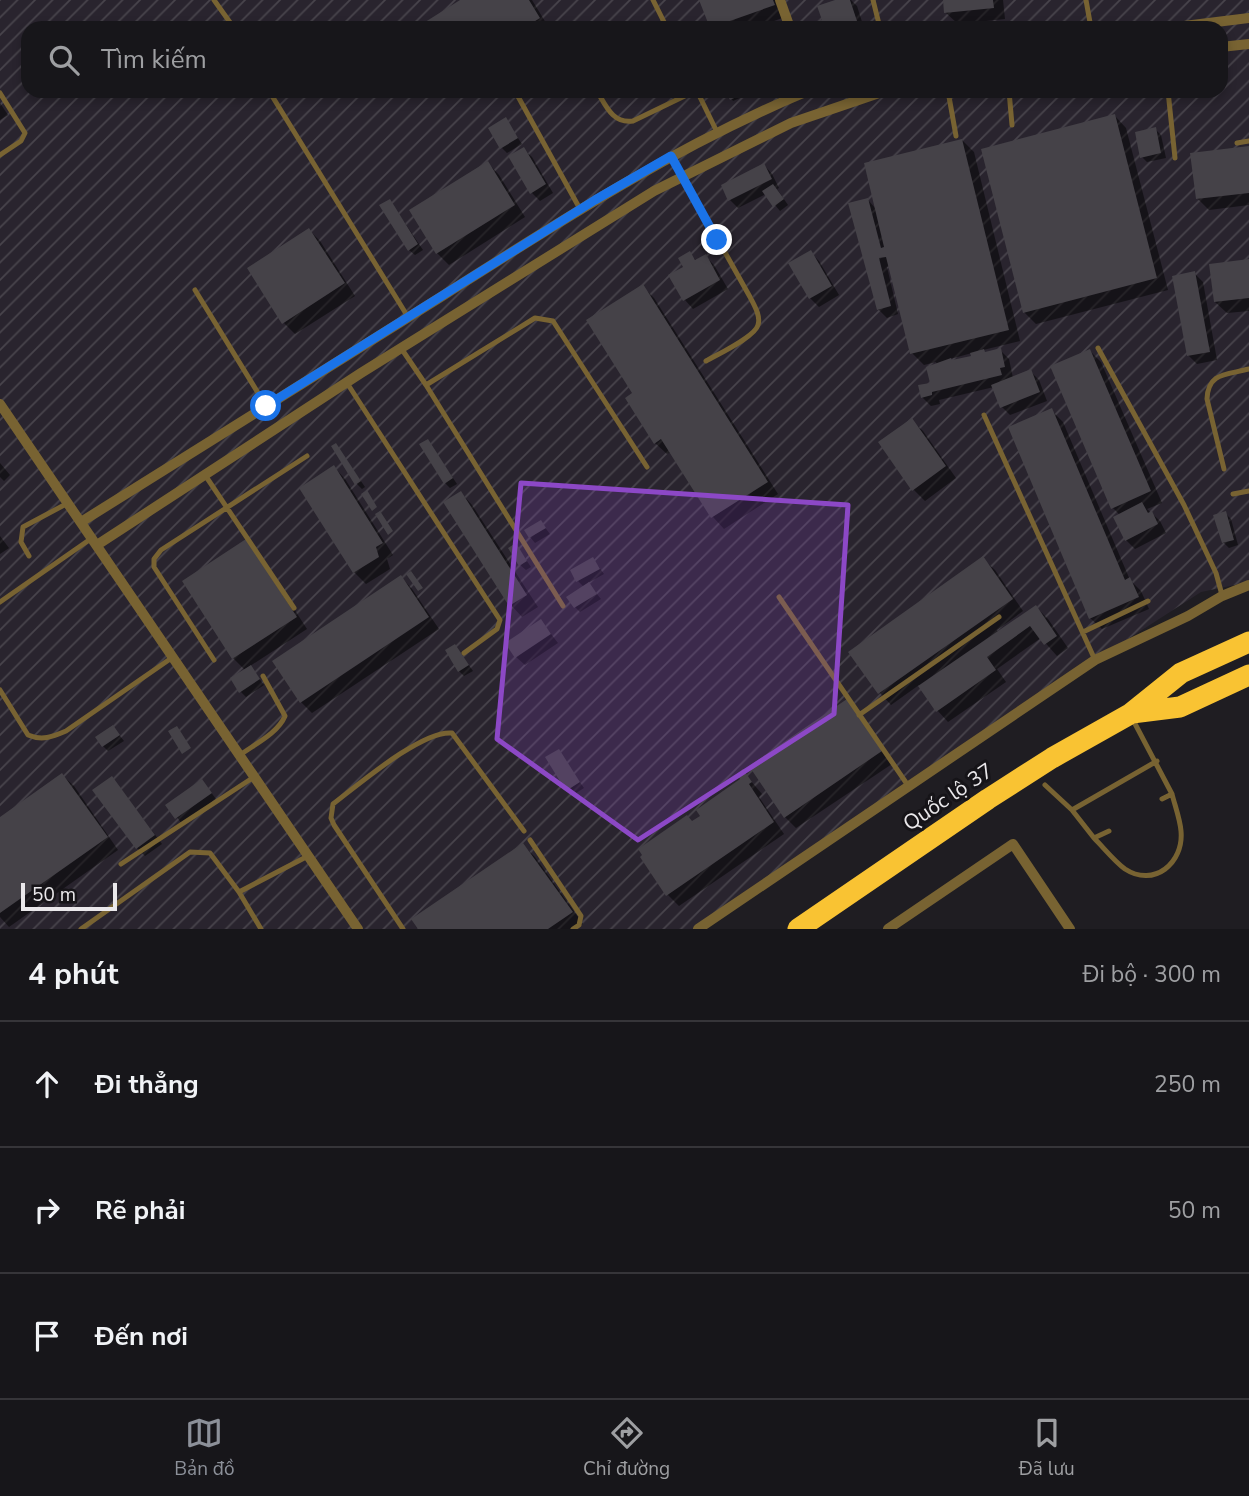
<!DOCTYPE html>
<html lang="vi">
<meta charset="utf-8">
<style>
:root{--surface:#17161a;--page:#242327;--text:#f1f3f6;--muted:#9e9fa2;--line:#363539;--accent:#8c9099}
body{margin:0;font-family:"Nunito Sans",sans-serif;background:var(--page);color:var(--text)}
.scale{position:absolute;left:21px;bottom:18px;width:96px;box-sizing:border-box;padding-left:7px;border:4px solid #eae8eb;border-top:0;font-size:19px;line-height:24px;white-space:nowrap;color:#eae8eb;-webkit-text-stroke:5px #161418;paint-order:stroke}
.stop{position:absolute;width:21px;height:21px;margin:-16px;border:5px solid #1a73e8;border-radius:50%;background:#fff}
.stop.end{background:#1a73e8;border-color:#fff;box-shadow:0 2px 7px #0008}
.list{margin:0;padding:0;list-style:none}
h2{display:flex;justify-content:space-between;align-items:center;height:91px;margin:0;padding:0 28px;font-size:30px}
h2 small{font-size:23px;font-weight:400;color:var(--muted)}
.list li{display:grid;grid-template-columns:46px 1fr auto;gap:21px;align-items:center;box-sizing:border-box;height:126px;padding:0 28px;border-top:2px solid var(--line)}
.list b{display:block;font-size:26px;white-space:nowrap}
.list em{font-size:23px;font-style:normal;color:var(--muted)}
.icon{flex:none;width:38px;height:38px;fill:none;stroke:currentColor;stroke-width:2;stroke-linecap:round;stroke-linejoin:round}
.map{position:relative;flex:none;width:1249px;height:929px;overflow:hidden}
.search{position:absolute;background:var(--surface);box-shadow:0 4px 10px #0003;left:21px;right:21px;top:21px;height:77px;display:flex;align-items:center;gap:18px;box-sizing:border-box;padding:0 24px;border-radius:21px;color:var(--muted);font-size:26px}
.sheet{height:469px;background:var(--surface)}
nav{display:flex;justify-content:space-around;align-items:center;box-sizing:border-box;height:98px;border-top:2px solid var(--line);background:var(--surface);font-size:19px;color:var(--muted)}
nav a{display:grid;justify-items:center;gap:4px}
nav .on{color:var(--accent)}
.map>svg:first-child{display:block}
</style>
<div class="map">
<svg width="1249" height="929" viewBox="0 0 1249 929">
<defs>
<pattern id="industrial-furrows" width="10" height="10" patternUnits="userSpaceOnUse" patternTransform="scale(1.75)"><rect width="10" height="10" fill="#29242e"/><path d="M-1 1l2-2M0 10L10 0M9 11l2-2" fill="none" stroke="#48444c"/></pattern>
</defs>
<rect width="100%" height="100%" fill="#1f1d22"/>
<path fill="url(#industrial-furrows)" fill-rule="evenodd" d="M 0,0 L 1249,0 L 1249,582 L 1201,592 L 904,783 L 705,929 L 0,929 ZM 28,28 L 1221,28 L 1221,91 L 28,91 Z"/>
<path fill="#0007" fill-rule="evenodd" d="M 463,0 L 532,0 L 549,28 L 426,28 Z
M 701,0 L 779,0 L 785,17 L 755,28 L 712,28 Z
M 841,0 L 851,0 L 857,6 L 864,28 L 823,28 L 821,22 Z
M 945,0 L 1003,0 L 1005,19 L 958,24 L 946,13 Z
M 727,91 L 755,91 L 733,101 Z
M 0,103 L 8,115 L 0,120 Z
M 1115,116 L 1126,128 L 1168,290 L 1036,324 L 1024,312 Z
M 505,119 L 522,144 L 507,153 L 502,148 Z
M 1155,129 L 1161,135 L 1166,158 L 1147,162 L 1142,157 Z
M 962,140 L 974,152 L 1020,341 L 983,350 L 986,354 L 1000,350 L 1009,359 L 1013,378 L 1030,371 L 1039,380 L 1047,401 L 1010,415 L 1002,407 L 994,387 L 939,400 L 940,404 L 931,406 L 922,397 L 932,384 L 937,365 L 936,362 L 924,365 L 912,353 L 890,266 L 887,267 L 898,314 L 887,318 L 878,309 L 868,200 L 876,209 ZM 972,353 L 973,357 L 953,362 L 950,359 Z
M 1249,148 L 1249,205 L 1209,210 L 1197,198 Z
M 523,149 L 532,157 L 553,193 L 540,201 L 532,193 Z
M 488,163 L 499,175 L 525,217 L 449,265 L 437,253 Z
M 764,165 L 772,174 L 779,188 L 777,189 L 788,205 L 780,211 L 766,194 L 738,208 L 730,200 Z
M 390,201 L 423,250 L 415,255 L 409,250 Z
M 309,230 L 320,241 L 355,296 L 295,334 L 284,323 Z
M 810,252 L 819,261 L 839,295 L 819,307 L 810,298 L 791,264 Z
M 689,254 L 697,261 L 705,256 L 714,265 L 728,289 L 693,309 L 685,300 L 671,276 L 686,267 Z
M 1249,261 L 1249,311 L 1227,313 L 1215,302 Z
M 1194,273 L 1203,282 L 1217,360 L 1197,364 L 1188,355 Z
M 642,286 L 654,298 L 778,494 L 724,529 L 713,517 L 671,452 L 667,454 L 655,443 L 634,394 Z
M 1090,351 L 1101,362 L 1162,503 L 1147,509 L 1160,521 L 1166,533 L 1135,549 L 1126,540 L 1120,515 L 1113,508 Z
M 1051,410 L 1063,422 L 1130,580 L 1141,591 L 1149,609 L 1102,629 L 1090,618 Z
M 911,420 L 923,431 L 956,478 L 925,501 L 914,490 Z
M 428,441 L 457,484 L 450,488 L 445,483 Z
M 336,445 L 365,487 L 362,489 L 357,484 Z
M 0,463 L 10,475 L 4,481 L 0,477 Z
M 334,467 L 345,479 L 393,555 L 387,559 L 390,569 L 366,584 L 354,572 L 301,488 Z
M 461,493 L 472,505 L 538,607 L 522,617 L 511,605 L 445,503 Z
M 1225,513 L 1231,519 L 1238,545 L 1229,548 L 1223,542 Z
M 541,522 L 550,534 L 535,543 L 530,537 Z
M 0,536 L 9,548 L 0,554 Z
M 516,545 L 531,567 L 526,570 L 520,565 Z
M 258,553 L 307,629 L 250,666 L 264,685 L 246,697 L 241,692 L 245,670 L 233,658 Z
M 593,559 L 604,574 L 588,583 L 601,599 L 580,612 L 575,607 L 584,587 L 578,581 Z
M 983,559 L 995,570 L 1023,611 L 997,630 L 999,633 L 1036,607 L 1048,619 L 1068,648 L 1057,656 L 1041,638 L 997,669 L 1006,682 L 948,722 L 937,710 L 919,685 L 891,705 L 880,693 L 851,652 Z
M 401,577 L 412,589 L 439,629 L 312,713 L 301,702 Z
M 541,621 L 558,643 L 525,665 L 516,657 Z
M 455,646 L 473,671 L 464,676 L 459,671 Z
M 858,713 L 892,764 L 796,828 L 785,817 Z
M 113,727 L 124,741 L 108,751 L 103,746 Z
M 558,751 L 584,788 L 573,795 L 567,790 Z
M 743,772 L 762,794 L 759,797 L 784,834 L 679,906 L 668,895 L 693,823 L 743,780 Z
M 62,775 L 74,786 L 118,850 L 9,927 L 0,917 L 0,819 Z
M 112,778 L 162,844 L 145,856 L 137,848 Z
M 207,787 L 216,799 L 182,824 L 168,805 Z
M 523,845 L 535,857 L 583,924 L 576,929 L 420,929 Z"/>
<path fill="#454248" d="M 460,0 L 529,0 L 540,18 L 524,28 L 424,28 L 422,24 Z
M 699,0 L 773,0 L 775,5 L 710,28 Z
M 835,0 L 850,0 L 859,27 L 821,28 L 819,21 L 822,20 L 817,6 Z
M 943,0 L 993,0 L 994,8 L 944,13 Z
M 725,91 L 749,91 L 730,100 Z
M 1115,114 L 1157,278 L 1023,313 L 981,149 Z
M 506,117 L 518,138 L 500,149 L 488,128 Z
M 1156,127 L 1161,153 L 1140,158 L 1135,132 Z
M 962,139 L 1009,330 L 910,354 L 886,257 L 879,258 L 891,306 L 877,310 L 848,203 L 868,198 L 881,248 L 884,247 L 864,163 Z
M 1249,146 L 1249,193 L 1196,199 L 1190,153 Z
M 524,147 L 546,184 L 530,194 L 508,156 Z
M 488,161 L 515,205 L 436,254 L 409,210 Z
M 764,163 L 772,179 L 728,201 L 721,185 Z
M 773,184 L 784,199 L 773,207 L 762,191 Z
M 390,199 L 418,244 L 408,251 L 379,205 Z
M 309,228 L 345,283 L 282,324 L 247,268 Z
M 811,250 L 832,286 L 809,299 L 788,263 Z
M 690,251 L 695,260 L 706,254 L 720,280 L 683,301 L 668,275 L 683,267 L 678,258 Z
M 1249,259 L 1249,298 L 1214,302 L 1209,264 Z
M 1195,271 L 1210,352 L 1187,356 L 1172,276 Z
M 643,284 L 768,482 L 711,518 L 661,439 L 654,444 L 625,398 L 632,393 L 586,320 Z
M 1001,348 L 1005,367 L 1000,368 L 1002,375 L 932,392 L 932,395 L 921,398 L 918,385 L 930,383 L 926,367 L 951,358 L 952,360 L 971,356 L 970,353 L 984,349 L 985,352 Z
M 1090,349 L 1151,491 L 1111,509 L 1050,366 Z
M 1031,369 L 1040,392 L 1000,408 L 991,385 Z
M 1052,408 L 1125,580 L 1130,577 L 1139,597 L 1089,619 L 1008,427 Z
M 912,418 L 946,466 L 912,491 L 878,442 Z
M 428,439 L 453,478 L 444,484 L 419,444 Z
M 336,443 L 361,481 L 355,485 L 331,446 Z
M 334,465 L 383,543 L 376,547 L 379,557 L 353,573 L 299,488 Z
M 367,490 L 377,507 L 372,511 L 361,494 Z
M 461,491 L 527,595 L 509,606 L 443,502 Z
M 1142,502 L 1148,513 L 1152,511 L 1158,524 L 1125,541 L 1113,517 Z
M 380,511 L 393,531 L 388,535 L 375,514 Z
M 1226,511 L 1234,540 L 1222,543 L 1213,515 Z
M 541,520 L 546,528 L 529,538 L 524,530 Z
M 246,539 L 297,617 L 232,659 L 182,581 Z
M 516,543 L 527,561 L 519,566 L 508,548 Z
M 983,556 L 1013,599 L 878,694 L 848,652 Z
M 593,557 L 600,569 L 576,582 L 570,570 Z
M 411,571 L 423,588 L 418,591 L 406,574 Z
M 401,575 L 429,617 L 300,703 L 272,661 Z
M 589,582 L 597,594 L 574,608 L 566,597 Z
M 1036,605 L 1057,636 L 1044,645 L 1030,626 L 987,657 L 996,670 L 936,712 L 918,686 Z
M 541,619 L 551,634 L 515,658 L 505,643 Z
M 455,644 L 469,665 L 458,672 L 445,650 Z
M 251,665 L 260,679 L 239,693 L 230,678 Z
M 847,699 L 882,751 L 784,818 L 749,766 Z
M 113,725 L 120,735 L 102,747 L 95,737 Z
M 177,726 L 191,748 L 182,754 L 168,731 Z
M 559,749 L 580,782 L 566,791 L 545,757 Z
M 743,769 L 752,782 L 749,784 L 774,822 L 666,896 L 640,857 L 642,855 L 638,849 L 687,815 L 692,821 L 700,816 L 696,810 L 740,779 L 737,774 Z
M 62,773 L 108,837 L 0,913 L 0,817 Z
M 112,776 L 155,835 L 136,849 L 92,790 Z
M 202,779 L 212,793 L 175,819 L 165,805 Z
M 523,843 L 573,912 L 548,929 L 418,929 L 411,919 Z"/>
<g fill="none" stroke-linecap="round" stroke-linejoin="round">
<path stroke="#786332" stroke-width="5" d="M 214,0 L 234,28
M 653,0 L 667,28
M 873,0 L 880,28
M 1086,0 L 1091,28
M 269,91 L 408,317
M 515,91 L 580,209
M 597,91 C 606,106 613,124 633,121 L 695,91
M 697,91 L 717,132
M 948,91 L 956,136
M 1009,91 L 1012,125
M 1168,91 L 1175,158
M 0,93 L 25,133 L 21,141 L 0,155
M 1237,143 L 1249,141
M 671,156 L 750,297 C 754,305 761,316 758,325 C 755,337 718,354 706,361
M 195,290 L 266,406
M 401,348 L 426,385 L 535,318 L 553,321 L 647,467
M 1098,348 L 1184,505 L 1216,573 L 1222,595
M 347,383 L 500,620 L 497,629 L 464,653
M 426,385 L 563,606
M 984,415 L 1095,660
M 1224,469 L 1207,399 C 1208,372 1227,375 1249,369
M 205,475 L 294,608
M 1233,494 L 1249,491
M 29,556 L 21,542 L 23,527 L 68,503
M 779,597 L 909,787
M 0,602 L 92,538
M 1083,632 L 1148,601
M 214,660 L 154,567 L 154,559 L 161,550 L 307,456
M 0,690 L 28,735 C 42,741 52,737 66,731 L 173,657
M 859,715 L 999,617
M 1132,718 L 1172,794 L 1162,799
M 240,755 C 255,744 278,733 285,716 L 263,676
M 1045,785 L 1072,810 L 1094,838 L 1109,831
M 1072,810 L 1157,761
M 1094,838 C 1104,848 1114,861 1125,869 C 1154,888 1184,863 1181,831 C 1180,819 1175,806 1172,794
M 530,840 L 581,916 L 579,925 L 573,929
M 121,864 L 254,777
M 239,892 L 308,856
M 81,929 L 190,852 L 210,853 L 239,892 L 261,929
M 403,929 L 334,825 L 331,818 L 333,804 C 358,785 422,730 452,733 L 524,831"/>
<path stroke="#786332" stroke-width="10" d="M 780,0 L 790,28
M 1168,28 L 1249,18
M 1221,47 L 1249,44
M 0,404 L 358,929
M 81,522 C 202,446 323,370 444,295 C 562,220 678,145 808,91
M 97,545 L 361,373 L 654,191 L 791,123 L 885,91
M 698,929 L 1095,660 L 1188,616 L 1222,596 L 1249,585
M 888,929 L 1013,844 L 1070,929"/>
<path stroke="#f9c333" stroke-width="21" d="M 1132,713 L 1180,707 L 1249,675
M 798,929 L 988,799 L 1052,758 L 1130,714 L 1181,673 L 1249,642"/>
</g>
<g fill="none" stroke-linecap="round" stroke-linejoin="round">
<path stroke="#1a73e8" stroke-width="9" d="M 266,406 L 595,200 L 671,156 L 717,240"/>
</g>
<path fill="#8c48c6" fill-opacity="0.2" stroke="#8c48c6" stroke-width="5" stroke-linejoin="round" d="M 521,483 L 848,505 L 834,714 L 638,840 L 497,739 Z"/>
<g text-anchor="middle" stroke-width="6" stroke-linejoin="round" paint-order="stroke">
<g font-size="21" fill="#eae8eb" stroke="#161418">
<text transform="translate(948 797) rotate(-34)" y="7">Quốc lộ 37</text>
</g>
</g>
</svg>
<div class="scale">50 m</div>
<div class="stop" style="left:266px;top:406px"></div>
<div class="stop end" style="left:717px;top:240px"></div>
<div class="search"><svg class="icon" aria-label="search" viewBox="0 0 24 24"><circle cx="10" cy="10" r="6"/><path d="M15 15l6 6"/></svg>Tìm kiếm</div>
</div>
<section class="sheet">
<h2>4 phút<small>Đi bộ · 300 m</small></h2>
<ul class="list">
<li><svg class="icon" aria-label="ahead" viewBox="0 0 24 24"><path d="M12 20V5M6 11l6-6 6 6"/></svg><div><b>Đi thẳng</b></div><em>250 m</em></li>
<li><svg class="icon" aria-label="right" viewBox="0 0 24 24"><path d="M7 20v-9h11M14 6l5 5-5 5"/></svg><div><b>Rẽ phải</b></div><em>50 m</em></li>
<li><svg class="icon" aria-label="arrive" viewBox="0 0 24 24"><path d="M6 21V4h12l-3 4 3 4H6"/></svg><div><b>Đến nơi</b></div></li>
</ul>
</section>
<nav>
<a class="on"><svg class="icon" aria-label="map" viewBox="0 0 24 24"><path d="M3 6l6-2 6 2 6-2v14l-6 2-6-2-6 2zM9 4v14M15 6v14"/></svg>Bản đồ</a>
<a><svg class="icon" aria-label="directions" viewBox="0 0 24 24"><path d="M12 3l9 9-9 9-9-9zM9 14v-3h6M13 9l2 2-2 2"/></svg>Chỉ đường</a>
<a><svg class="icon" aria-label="saved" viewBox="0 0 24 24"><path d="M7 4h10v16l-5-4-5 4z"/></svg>Đã lưu</a>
</nav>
